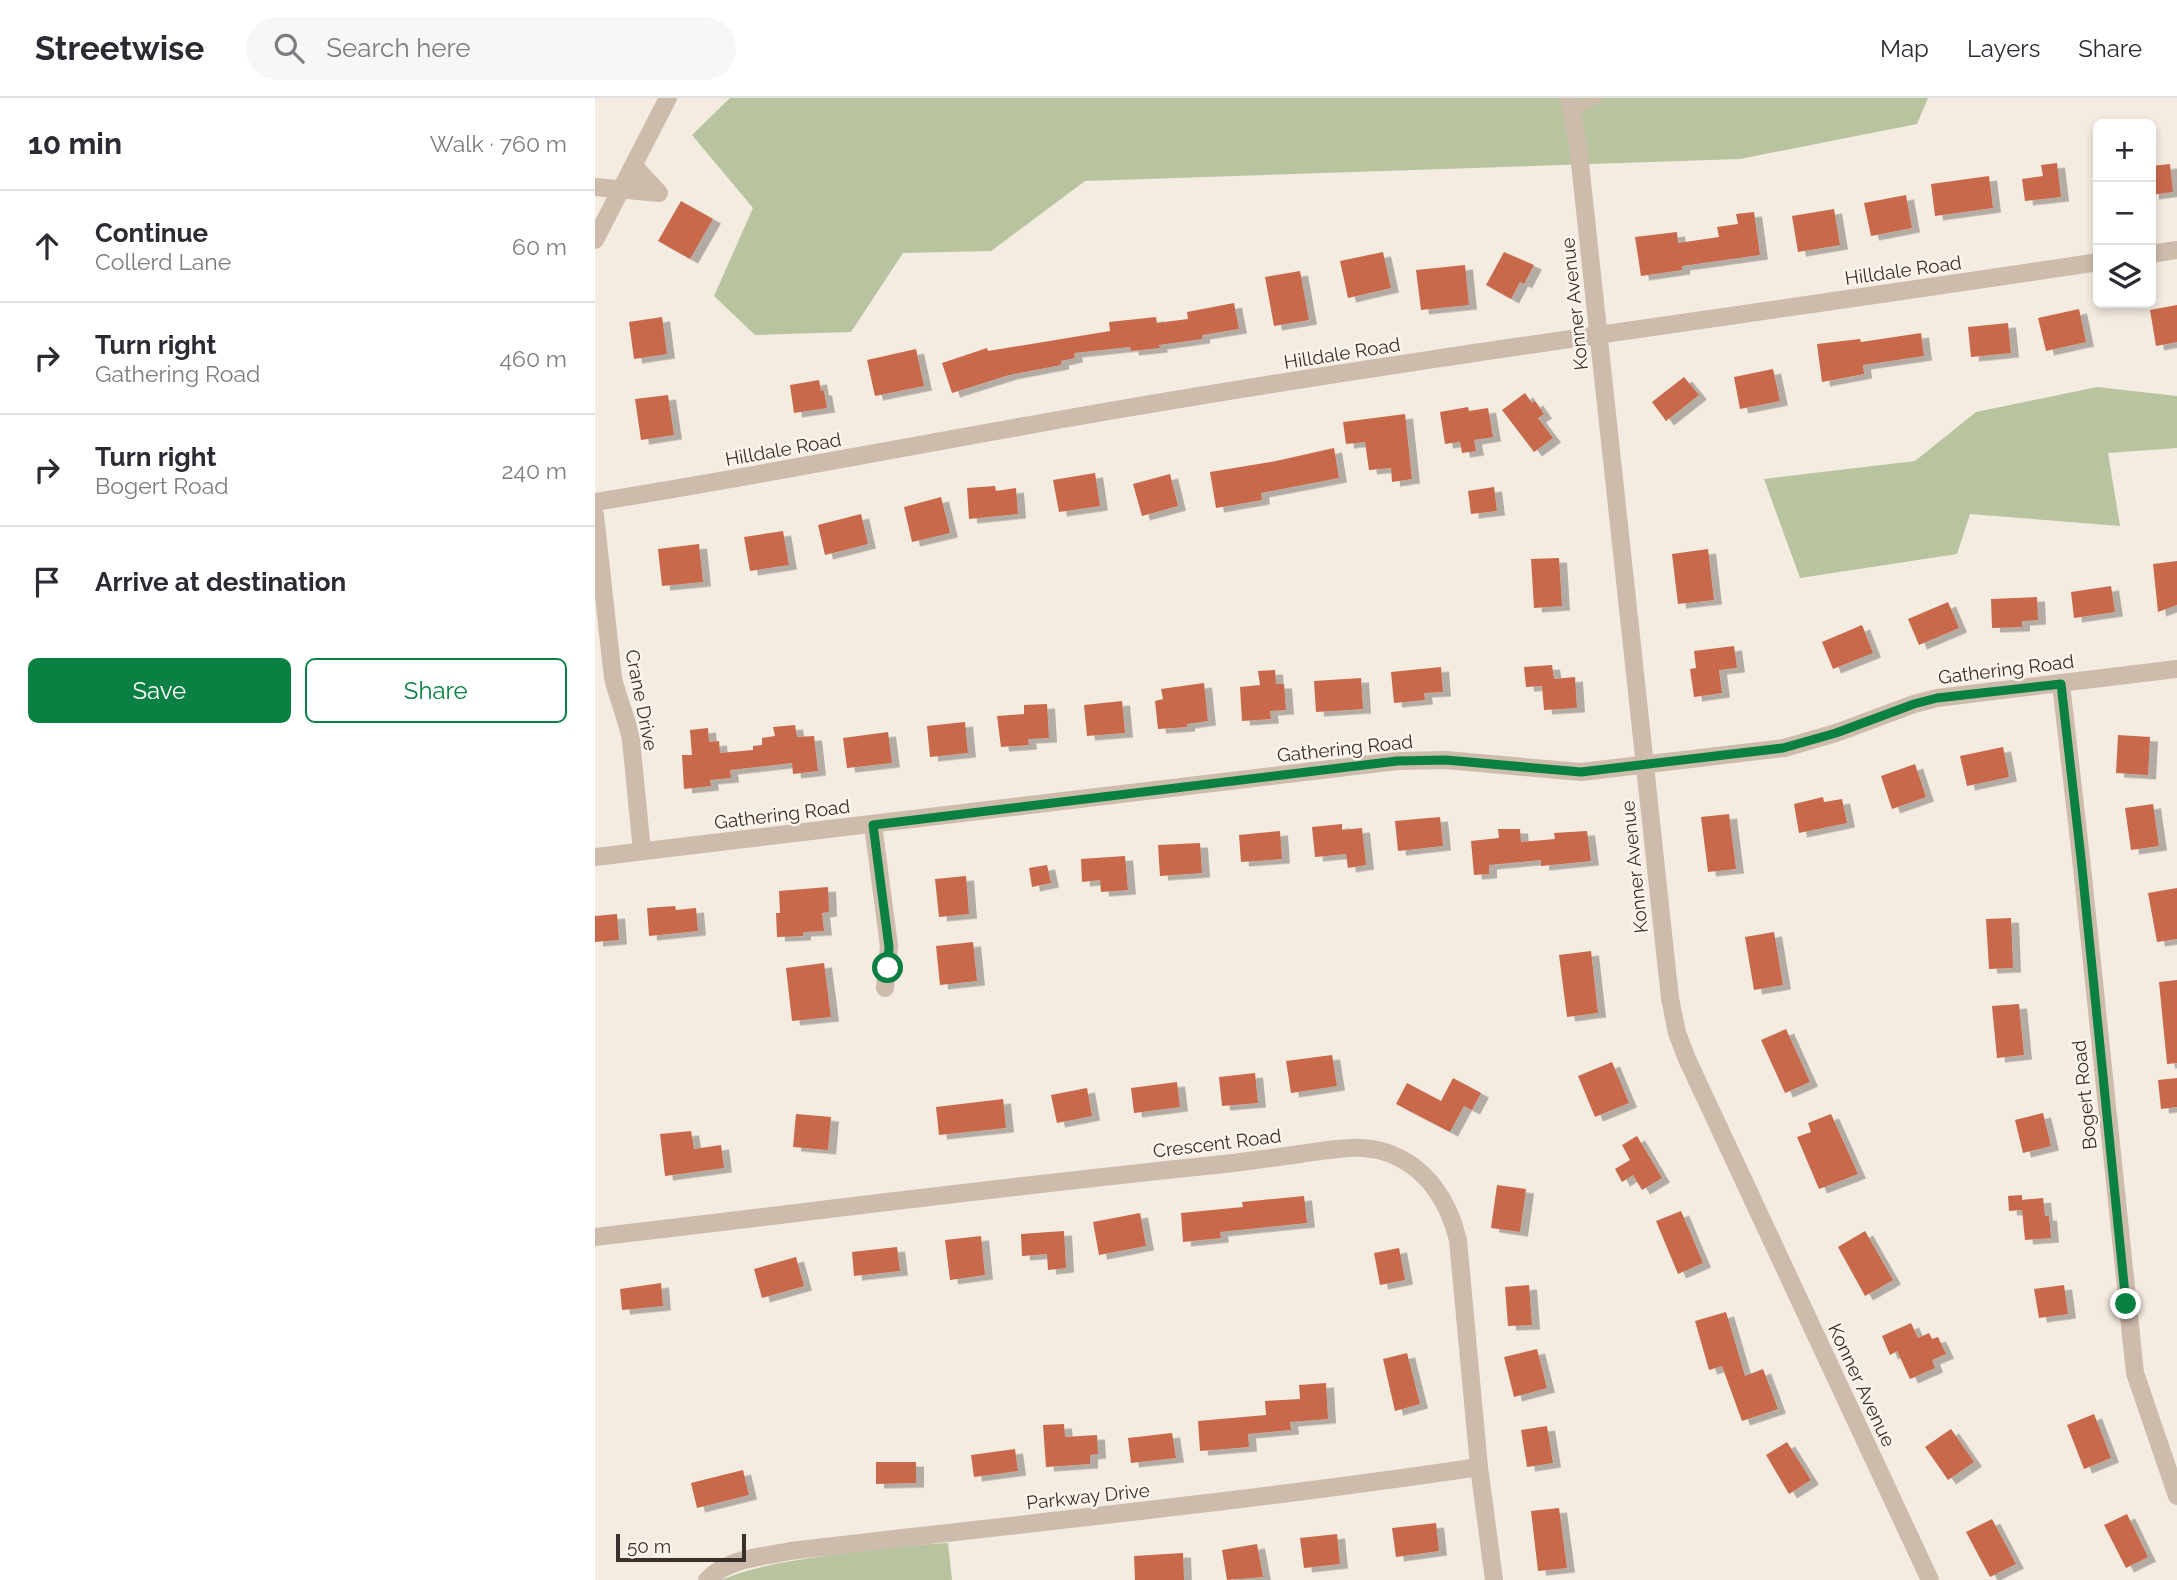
<!DOCTYPE html>
<meta charset="utf-8">
<style>
:root{--surface:#fff;--page:#f7f7f7;--text:#2b2b33;--muted:#7c7c81;--line:#e1e1e2;--accent:#0b8043}
body{margin:0;font-family:Raleway,sans-serif;background:var(--page);color:var(--text)}
.controls{position:absolute;right:21px;top:21px;display:grid;overflow:hidden;border-radius:10px;box-shadow:0 4px 10px #0003}
.controls button{width:63px;height:63px;display:grid;place-items:center;padding:0;border:0;border-bottom:2px solid var(--line);background:var(--surface);color:var(--text);font:35px sans-serif}
.scale{position:absolute;left:21px;bottom:18px;width:130px;box-sizing:border-box;padding-left:7px;border:4px solid #3b302b;border-top:0;font-size:19px;line-height:24px;white-space:nowrap;color:#3b302b;-webkit-text-stroke:5px #fbf5ee;paint-order:stroke}
.stop{position:absolute;width:21px;height:21px;margin:-16px;border:5px solid #0b8043;border-radius:50%;background:#fff}
.stop.end{background:#0b8043;border-color:#fff;box-shadow:0 2px 7px #0008}
.list{margin:0;padding:0;list-style:none}
h2{display:flex;justify-content:space-between;align-items:center;height:91px;margin:0;padding:0 28px;font-size:30px}
h2 small{font-size:23px;font-weight:400;color:var(--muted)}
.list li{display:grid;grid-template-columns:46px 1fr auto;gap:21px;align-items:center;box-sizing:border-box;height:112px;padding:0 28px;border-top:2px solid var(--line)}
.list b{display:block;font-size:26px;white-space:nowrap}
.list p{margin:0;font-size:23px;white-space:nowrap;color:var(--muted)}
.list em{font-size:23px;font-style:normal;color:var(--muted)}
.actions{display:flex;gap:14px;padding:21px 28px}
.actions a{flex:1;padding:16px 0;border:2px solid var(--accent);border-radius:10px;text-align:center;font-size:24px;color:var(--accent)}
.actions .main{background:var(--accent);color:#fff}
.icon{flex:none;width:38px;height:38px;fill:none;stroke:currentColor;stroke-width:2;stroke-linecap:round;stroke-linejoin:round}
.map{position:relative;flex:none;width:1582px;height:1482px;overflow:hidden}
header{display:flex;align-items:center;gap:42px;box-sizing:border-box;height:98px;padding:0 35px;background:var(--surface);border-bottom:2px solid var(--line)}
header strong{font-size:33px}
nav{display:flex;gap:38px;margin-inline-start:auto;font-size:24px}
.search{width:490px;height:63px;background:var(--page);display:flex;align-items:center;gap:18px;box-sizing:border-box;padding:0 24px;border-radius:38px;color:var(--muted);font-size:26px}
main{display:flex}
aside{flex:1;background:var(--surface)}
.map>svg:first-child{display:block}
</style>
<header>
<strong>Streetwise</strong>
<div class="search"><svg class="icon" aria-label="search" viewBox="0 0 24 24"><circle cx="10" cy="10" r="6"/><path d="M15 15l6 6"/></svg>Search here</div>
<nav><a>Map</a><a>Layers</a><a>Share</a></nav>
</header>
<main>
<aside>
<h2>10 min<small>Walk · 760 m</small></h2>
<ul class="list">
<li><svg class="icon" aria-label="ahead" viewBox="0 0 24 24"><path d="M12 20V5M6 11l6-6 6 6"/></svg><div><b>Continue</b><p>Collerd Lane</p></div><em>60 m</em></li>
<li><svg class="icon" aria-label="right" viewBox="0 0 24 24"><path d="M7 20v-9h11M14 6l5 5-5 5"/></svg><div><b>Turn right</b><p>Gathering Road</p></div><em>460 m</em></li>
<li><svg class="icon" aria-label="right" viewBox="0 0 24 24"><path d="M7 20v-9h11M14 6l5 5-5 5"/></svg><div><b>Turn right</b><p>Bogert Road</p></div><em>240 m</em></li>
<li><svg class="icon" aria-label="arrive" viewBox="0 0 24 24"><path d="M6 21V4h12l-3 4 3 4H6"/></svg><div><b>Arrive at destination</b></div></li>
</ul>
<div class="actions"><a class="main">Save</a><a>Share</a></div>
</aside>
<div class="map">
<svg width="1582" height="1482" viewBox="0 0 1582 1482">
<defs>
<filter id="shadow"><feDropShadow dx="8" dy="4.5" stdDeviation="0" flood-color="#0004"/></filter>
</defs>
<rect width="100%" height="100%" fill="#f4ebe1"/>
<path fill="#b8c4a0" d="M 135,0 L 1333,0 L 1322,26 L 1145,61 L 490,83 L 396,153 L 308,155 L 256,234 L 160,237 L 119,198 L 158,110 L 97,37 Z
M 1502,289 L 1582,298 L 1582,350 L 1513,355 L 1525,428 L 1375,416 L 1362,456 L 1205,480 L 1169,381 L 1320,363 L 1381,314 Z
M 353,1445 L 357,1482 L 126,1482 C 159,1468 195,1463 230,1458 C 271,1452 312,1447 353,1445 Z"/>
<path fill="#c8694b" filter="url(#shadow)" d="M 1462,65 L 1466,99 L 1430,103 L 1427,81 L 1448,78 L 1446,67 Z
M 1575,66 L 1578,94 L 1556,97 L 1556,68 Z
M 1394,78 L 1398,110 L 1340,118 L 1336,86 Z
M 1311,97 L 1317,130 L 1276,138 L 1269,105 Z
M 86,103 L 118,121 L 95,161 L 63,143 Z
M 1239,111 L 1245,147 L 1203,154 L 1197,118 Z
M 1159,114 L 1165,157 L 1087,168 L 1087,172 L 1046,178 L 1040,139 L 1082,134 L 1083,145 L 1124,139 L 1122,129 L 1143,126 L 1141,116 Z
M 788,154 L 796,190 L 753,200 L 745,163 Z
M 909,154 L 939,167 L 929,186 L 925,184 L 916,201 L 891,187 Z
M 870,167 L 874,207 L 826,212 L 821,172 Z
M 705,173 L 714,222 L 679,228 L 670,179 Z
M 639,205 L 644,231 L 607,237 L 607,241 L 564,247 L 565,250 L 536,253 L 535,249 L 479,255 L 480,260 L 466,263 L 466,267 L 414,277 L 357,295 L 347,265 L 392,250 L 393,253 L 515,233 L 514,224 L 561,219 L 562,225 L 593,221 L 592,214 Z
M 1582,207 L 1582,244 L 1561,248 L 1555,212 Z
M 1484,211 L 1491,244 L 1451,253 L 1443,220 Z
M 67,219 L 72,256 L 39,261 L 34,224 Z
M 1413,225 L 1416,255 L 1376,259 L 1373,229 Z
M 1326,235 L 1329,258 L 1268,267 L 1269,276 L 1227,284 L 1222,246 L 1265,241 L 1266,244 Z
M 321,251 L 329,288 L 280,298 L 272,262 Z
M 1178,271 L 1185,303 L 1145,311 L 1139,279 Z
M 1089,279 L 1104,297 L 1071,323 L 1057,304 Z
M 224,282 L 226,293 L 229,293 L 232,310 L 199,315 L 195,287 Z
M 930,295 L 937,305 L 940,303 L 949,316 L 943,320 L 958,340 L 939,354 L 907,312 Z
M 73,297 L 79,337 L 46,342 L 40,301 Z
M 873,309 L 874,313 L 893,310 L 898,339 L 879,342 L 881,353 L 867,355 L 865,344 L 850,346 L 845,314 Z
M 810,316 L 817,381 L 797,384 L 796,370 L 774,372 L 770,344 L 751,346 L 748,324 Z
M 739,350 L 744,380 L 666,395 L 667,402 L 621,410 L 615,374 L 681,363 Z
M 500,375 L 505,408 L 464,414 L 458,382 Z
M 575,376 L 583,408 L 547,418 L 538,386 Z
M 400,388 L 401,393 L 421,390 L 423,416 L 374,421 L 372,390 Z
M 899,389 L 902,413 L 876,416 L 873,393 Z
M 346,399 L 355,435 L 317,444 L 309,409 Z
M 266,416 L 273,446 L 230,457 L 223,427 Z
M 188,433 L 194,467 L 155,473 L 149,439 Z
M 104,446 L 108,484 L 67,488 L 63,451 Z
M 1113,451 L 1119,502 L 1083,506 L 1077,456 Z
M 964,460 L 967,508 L 939,510 L 936,461 Z
M 1582,463 L 1582,507 L 1563,514 L 1558,466 Z
M 1516,488 L 1520,514 L 1479,520 L 1476,494 Z
M 1442,499 L 1443,522 L 1427,523 L 1427,529 L 1397,530 L 1396,501 Z
M 1353,504 L 1364,530 L 1324,547 L 1313,521 Z
M 1267,527 L 1278,555 L 1238,571 L 1227,544 Z
M 1139,548 L 1142,570 L 1124,572 L 1127,595 L 1099,599 L 1095,571 L 1101,570 L 1099,553 Z
M 957,567 L 959,581 L 980,579 L 982,610 L 949,612 L 947,588 L 931,589 L 929,569 Z
M 846,569 L 848,594 L 829,595 L 830,602 L 799,605 L 796,574 Z
M 680,572 L 681,586 L 689,586 L 691,612 L 675,613 L 676,621 L 647,623 L 645,589 L 665,587 L 663,573 Z
M 766,580 L 768,611 L 721,614 L 719,583 Z
M 609,585 L 613,623 L 592,626 L 592,629 L 563,631 L 560,603 L 568,601 L 566,591 Z
M 527,603 L 530,635 L 492,638 L 489,607 Z
M 452,606 L 454,640 L 433,641 L 434,647 L 406,649 L 402,618 L 429,616 L 429,607 Z
M 370,624 L 373,655 L 335,659 L 332,628 Z
M 200,627 L 202,639 L 219,638 L 223,673 L 198,676 L 197,665 L 135,672 L 136,680 L 115,682 L 116,688 L 89,691 L 87,657 L 97,657 L 95,632 L 113,630 L 114,644 L 124,643 L 125,655 L 158,652 L 158,648 L 167,647 L 167,640 L 180,638 L 178,629 Z
M 293,634 L 297,665 L 252,670 L 248,640 Z
M 1523,637 L 1555,639 L 1553,677 L 1521,675 Z
M 1408,649 L 1414,679 L 1372,688 L 1365,658 Z
M 1320,666 L 1331,699 L 1297,711 L 1286,678 Z
M 1228,699 L 1229,704 L 1247,701 L 1252,725 L 1204,735 L 1199,706 Z
M 1558,706 L 1564,748 L 1536,752 L 1530,710 Z
M 1134,716 L 1141,771 L 1113,774 L 1106,719 Z
M 845,719 L 848,748 L 803,753 L 800,723 Z
M 747,726 L 747,732 L 767,730 L 771,767 L 753,770 L 751,756 L 720,759 L 717,729 Z
M 903,731 L 925,731 L 926,744 L 960,741 L 959,735 L 992,733 L 996,763 L 946,768 L 946,762 L 894,767 L 894,776 L 879,777 L 876,743 L 904,740 Z
M 685,733 L 687,761 L 646,764 L 644,737 Z
M 605,745 L 607,775 L 565,778 L 563,747 Z
M 530,758 L 533,792 L 506,794 L 505,782 L 487,784 L 486,761 Z
M 452,767 L 456,785 L 437,789 L 434,770 Z
M 371,778 L 374,816 L 344,819 L 340,781 Z
M 233,789 L 234,814 L 227,815 L 229,833 L 208,834 L 208,838 L 182,839 L 181,815 L 185,815 L 184,793 Z
M 1582,790 L 1582,841 L 1562,844 L 1553,795 Z
M 80,808 L 81,812 L 101,810 L 103,833 L 54,838 L 52,810 Z
M 22,816 L 24,842 L 0,844 L 0,818 Z
M 1416,820 L 1418,870 L 1394,871 L 1391,821 Z
M 1179,834 L 1188,887 L 1159,892 L 1150,839 Z
M 378,844 L 382,883 L 345,887 L 341,848 Z
M 996,853 L 1003,915 L 972,919 L 964,857 Z
M 229,865 L 236,919 L 197,923 L 191,870 Z
M 1582,882 L 1582,965 L 1572,966 L 1564,884 Z
M 1424,906 L 1429,957 L 1402,960 L 1397,908 Z
M 1191,931 L 1215,984 L 1190,995 L 1166,942 Z
M 737,957 L 742,988 L 696,995 L 691,963 Z
M 1017,964 L 1034,1005 L 1000,1019 L 983,978 Z
M 660,975 L 663,1005 L 627,1008 L 624,979 Z
M 858,980 L 886,995 L 877,1012 L 869,1008 L 855,1034 L 801,1006 L 812,985 L 846,1003 Z
M 1582,980 L 1582,1009 L 1566,1011 L 1563,982 Z
M 582,984 L 585,1009 L 539,1015 L 536,990 Z
M 492,990 L 497,1018 L 462,1025 L 456,997 Z
M 408,1001 L 411,1030 L 344,1037 L 341,1009 Z
M 1448,1015 L 1456,1048 L 1428,1055 L 1420,1022 Z
M 201,1016 L 236,1019 L 233,1052 L 198,1049 Z
M 1236,1016 L 1263,1076 L 1224,1091 L 1202,1039 L 1216,1034 L 1213,1025 Z
M 96,1033 L 99,1051 L 126,1047 L 129,1070 L 70,1078 L 65,1036 Z
M 1042,1038 L 1067,1080 L 1047,1092 L 1038,1077 L 1027,1084 L 1020,1071 L 1035,1062 L 1027,1047 Z
M 902,1087 L 931,1091 L 925,1134 L 896,1130 Z
M 1427,1097 L 1427,1102 L 1448,1100 L 1450,1118 L 1454,1118 L 1456,1140 L 1430,1142 L 1427,1112 L 1414,1113 L 1413,1098 Z
M 709,1098 L 712,1125 L 625,1134 L 626,1140 L 588,1144 L 586,1115 L 648,1109 L 647,1104 Z
M 1086,1113 L 1108,1165 L 1083,1176 L 1061,1123 Z
M 545,1115 L 551,1148 L 504,1157 L 498,1124 Z
M 469,1133 L 471,1170 L 453,1172 L 452,1156 L 427,1158 L 426,1136 Z
M 1270,1133 L 1298,1182 L 1270,1198 L 1243,1149 Z
M 386,1138 L 390,1177 L 355,1182 L 350,1142 Z
M 302,1149 L 305,1173 L 259,1178 L 257,1154 Z
M 804,1150 L 810,1182 L 785,1187 L 779,1155 Z
M 201,1159 L 209,1188 L 167,1200 L 159,1171 Z
M 66,1185 L 68,1208 L 27,1212 L 25,1191 Z
M 934,1187 L 937,1227 L 913,1228 L 910,1189 Z
M 1469,1187 L 1473,1216 L 1444,1220 L 1439,1191 Z
M 1131,1214 L 1150,1278 L 1168,1271 L 1183,1311 L 1147,1323 L 1127,1268 L 1114,1272 L 1100,1223 Z
M 1316,1225 L 1323,1240 L 1334,1235 L 1337,1241 L 1343,1239 L 1351,1256 L 1337,1262 L 1340,1270 L 1315,1281 L 1302,1253 L 1295,1257 L 1287,1238 Z
M 942,1251 L 952,1290 L 919,1299 L 909,1259 Z
M 812,1255 L 825,1306 L 800,1313 L 788,1261 Z
M 731,1285 L 733,1321 L 695,1324 L 696,1332 L 653,1336 L 654,1349 L 605,1353 L 603,1323 L 671,1317 L 670,1303 L 705,1301 L 704,1287 Z
M 1499,1316 L 1516,1360 L 1489,1371 L 1472,1327 Z
M 469,1326 L 470,1339 L 502,1337 L 503,1356 L 495,1357 L 495,1366 L 451,1369 L 448,1327 Z
M 952,1328 L 958,1365 L 932,1369 L 926,1332 Z
M 1356,1331 L 1379,1364 L 1353,1382 L 1330,1349 Z
M 577,1335 L 581,1360 L 536,1365 L 533,1340 Z
M 1192,1344 L 1216,1382 L 1194,1396 L 1171,1357 Z
M 420,1351 L 423,1373 L 379,1379 L 376,1357 Z
M 281,1364 L 321,1364 L 321,1385 L 281,1386 Z
M 148,1372 L 154,1397 L 102,1410 L 96,1385 Z
M 964,1410 L 972,1470 L 943,1473 L 936,1413 Z
M 1532,1416 L 1553,1459 L 1531,1470 L 1509,1427 Z
M 1397,1421 L 1421,1466 L 1395,1479 L 1371,1434 Z
M 841,1425 L 844,1453 L 801,1459 L 797,1430 Z
M 742,1436 L 745,1466 L 709,1470 L 705,1440 Z
M 662,1446 L 668,1479 L 632,1482 L 627,1452 Z
M 588,1455 L 589,1482 L 540,1482 L 539,1458 Z"/>
<g fill="none" stroke-linecap="round" stroke-linejoin="round">
<path stroke="#cdbbac" stroke-width="10" d="M 978,12 L 1004,0"/>
<path stroke="#cdbbac" stroke-width="18" d="M 974,0 L 983,47 L 1075,900 L 1082,935 L 1092,961 L 1335,1482
M 0,89 L 64,95 L 39,68
M 0,142 L 73,0
M 1556,156 L 1582,152
M 0,404 C 174,376 346,342 520,312 C 846,256 1176,214 1503,164
M 0,417 L 18,580 C 23,601 32,620 36,642 L 47,753
M 1466,586 L 1486,760 L 1540,1275 L 1582,1398
M 278,727 L 294,848 L 290,890
M 0,759 L 802,663 L 851,662 L 986,674 L 1189,650 L 1241,635 L 1319,606 L 1342,600 L 1582,571
M 0,1139 C 207,1115 413,1088 620,1067 C 649,1064 677,1060 705,1056 C 734,1052 764,1045 793,1055 C 832,1069 854,1104 863,1142 L 884,1369 L 899,1482
M 112,1482 C 133,1460 167,1459 195,1453 C 425,1426 655,1403 884,1369"/>
</g>
<g fill="none" stroke-linecap="round" stroke-linejoin="round">
<path stroke="#0b8043" stroke-width="9" d="M 293,870 L 294,849 L 278,727 L 802,663 L 851,662 L 986,674 L 1188,650 L 1241,635 L 1319,606 L 1342,600 L 1466,586 L 1486,760 L 1531,1206"/>
</g>
<g text-anchor="middle" stroke-width="5" stroke-linejoin="round" paint-order="stroke">
<g font-size="19" fill="#3b302b" stroke="#fbf5ee">
<text transform="translate(1308 172) rotate(-8)" y="7">Hilldale Road</text>
<text transform="translate(979 206) rotate(-96)" y="7">Konner Avenue</text>
<text transform="translate(747 255) rotate(-9)" y="7">Hilldale Road</text>
<text transform="translate(188 351) rotate(-10)" y="7">Hilldale Road</text>
<text transform="translate(1411 571) rotate(-7)" y="7">Gathering Road</text>
<text transform="translate(47 602) rotate(79)" y="7">Crane Drive</text>
<text transform="translate(750 650) rotate(-6)" y="7">Gathering Road</text>
<text transform="translate(187 716) rotate(-7)" y="7">Gathering Road</text>
<text transform="translate(1039 769) rotate(-96)" y="7">Konner Avenue</text>
<text transform="translate(1489 997) rotate(-96)" y="7">Bogert Road</text>
<text transform="translate(622 1045) rotate(-7)" y="7">Crescent Road</text>
<text transform="translate(1267 1287) rotate(65)" y="7">Konner Avenue</text>
<text transform="translate(493 1398) rotate(-6)" y="7">Parkway Drive</text>
</g>
</g>
</svg>
<div class="controls">
<button>+</button>
<button>−</button>
<button><svg class="icon" aria-label="layers" viewBox="0 0 24 24"><path d="M12 4l9 5-9 5-9-5zM3 14l9 5 9-5"/></svg></button>
</div>
<div class="scale">50 m</div>
<div class="stop" style="left:293px;top:870px"></div>
<div class="stop end" style="left:1531px;top:1206px"></div>
</div>
</main>
